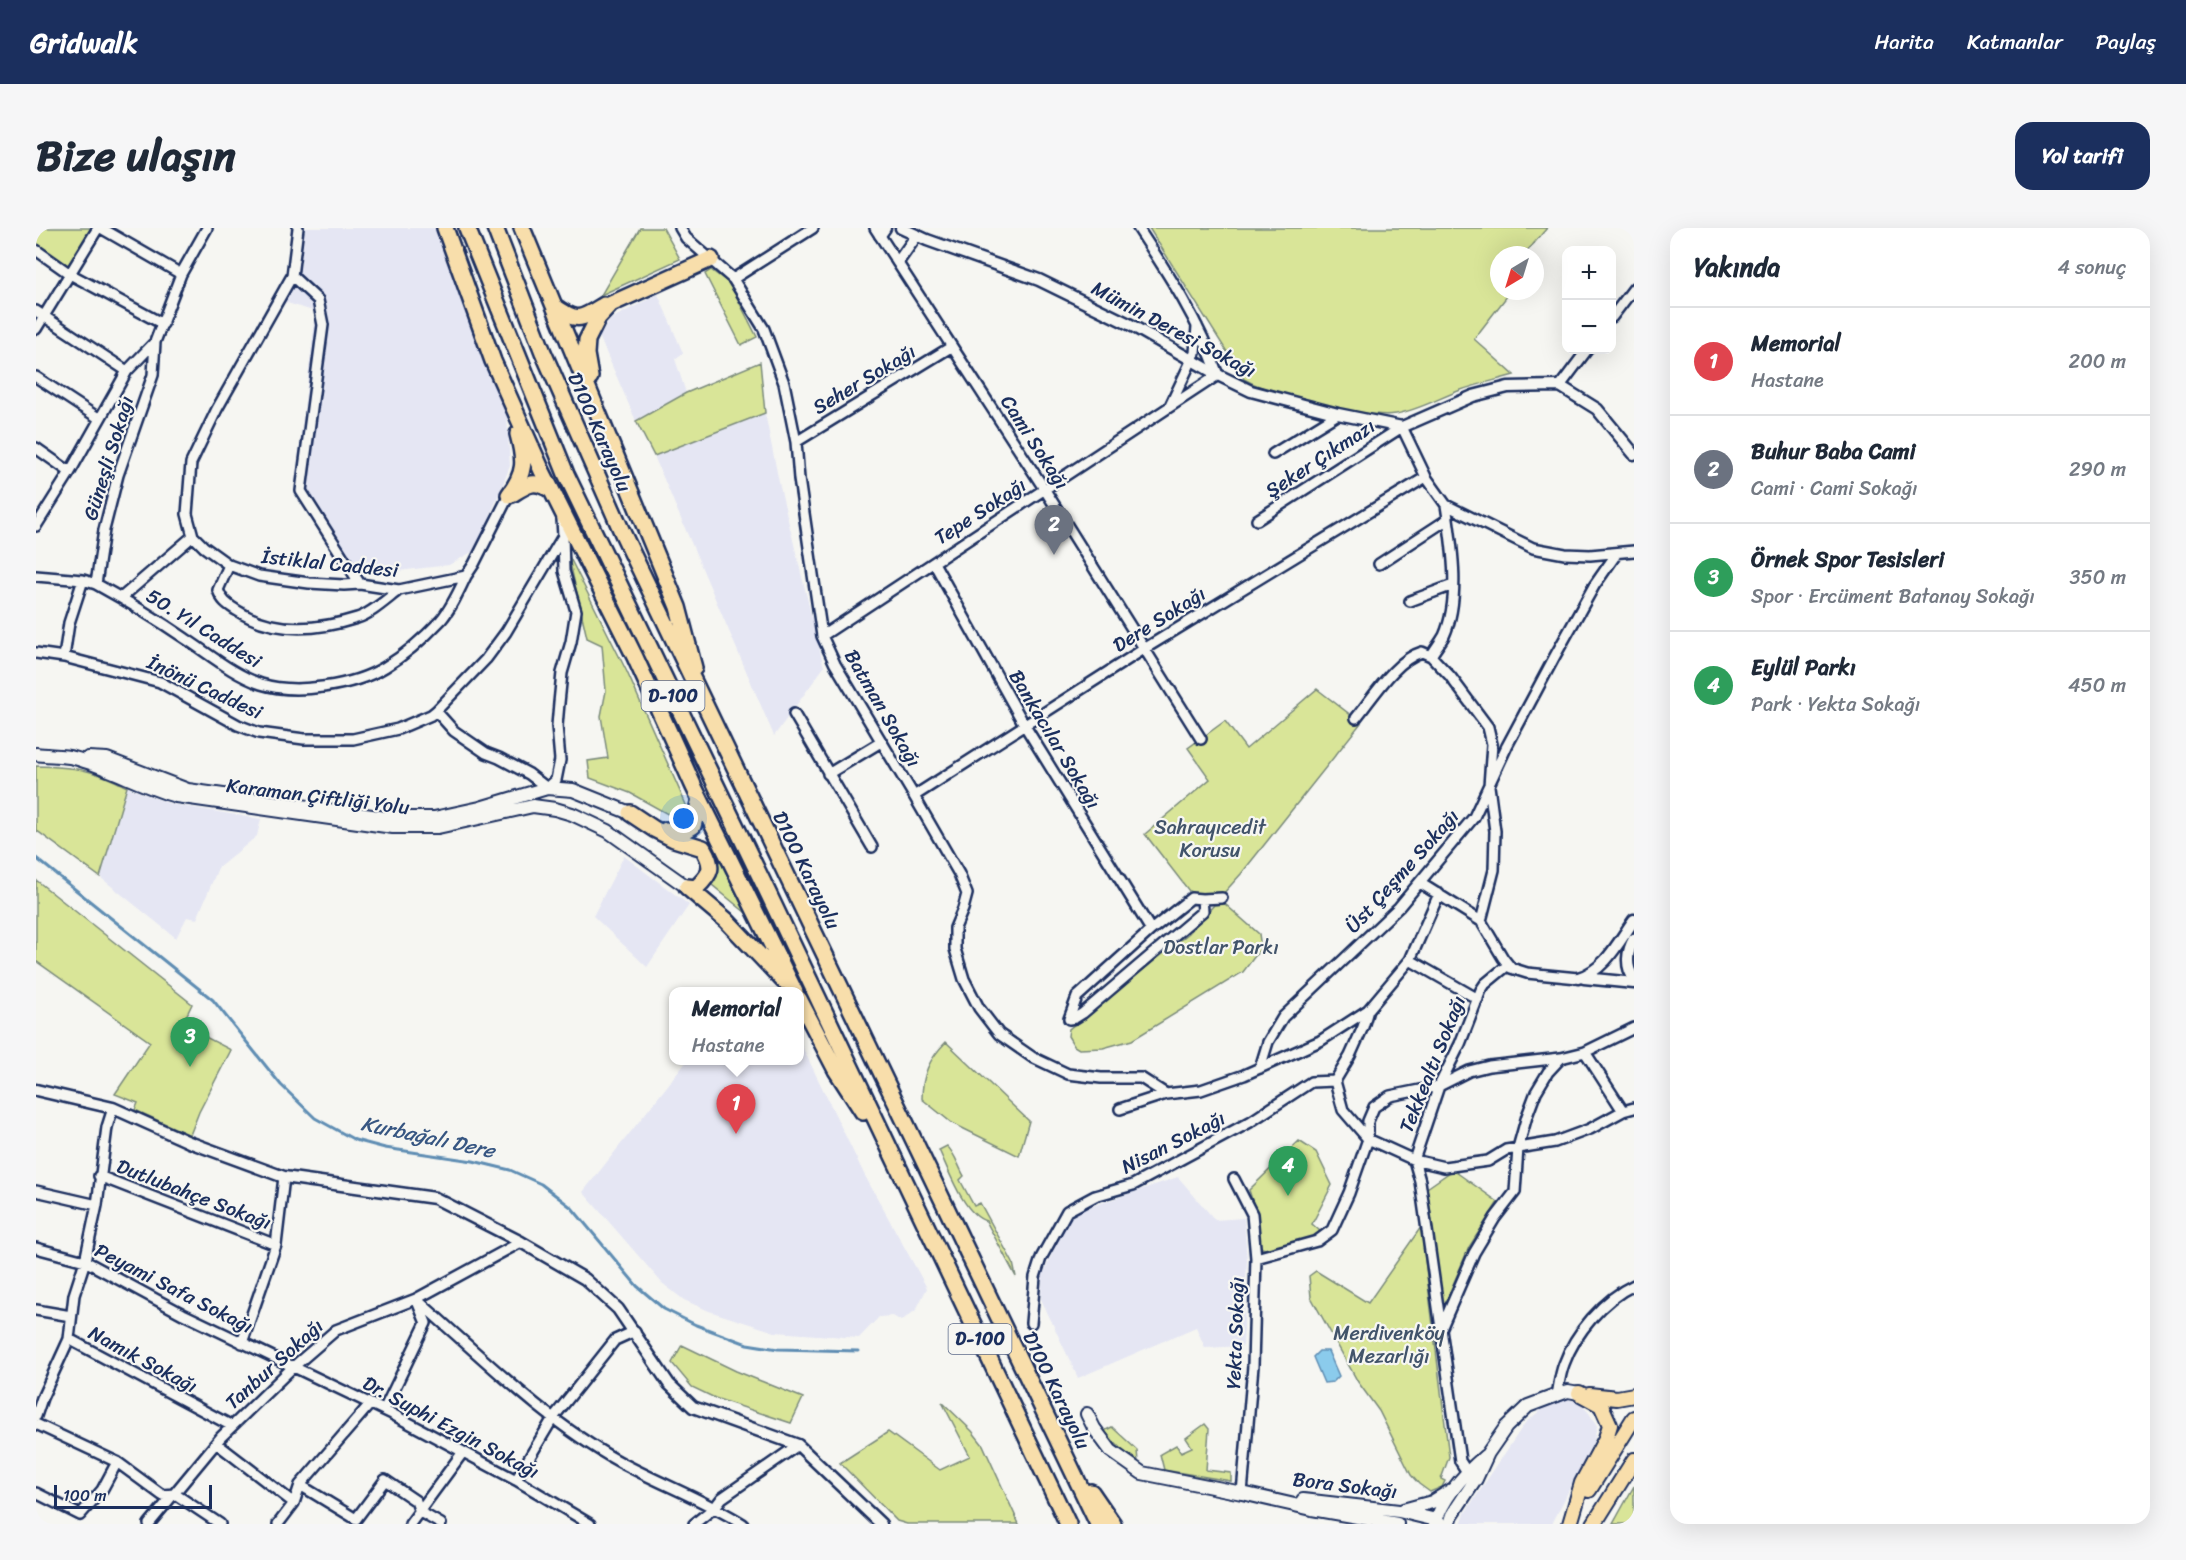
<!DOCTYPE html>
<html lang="tr">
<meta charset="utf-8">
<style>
:root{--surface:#fff;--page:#f6f6f7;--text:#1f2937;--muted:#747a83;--line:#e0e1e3;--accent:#1b2f5e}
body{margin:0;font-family:Sriracha,sans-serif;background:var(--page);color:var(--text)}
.controls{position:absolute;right:18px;top:18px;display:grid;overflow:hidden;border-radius:12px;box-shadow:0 6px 24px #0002}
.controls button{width:54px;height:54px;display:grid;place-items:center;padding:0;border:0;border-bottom:2px solid var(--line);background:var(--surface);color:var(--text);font:30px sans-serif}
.compass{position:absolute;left:1454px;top:18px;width:54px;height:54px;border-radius:50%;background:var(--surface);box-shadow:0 6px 24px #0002;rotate:218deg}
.scale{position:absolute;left:18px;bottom:15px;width:158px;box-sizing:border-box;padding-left:6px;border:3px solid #1b2f5e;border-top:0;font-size:16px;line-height:21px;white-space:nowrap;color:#1b2f5e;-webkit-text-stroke:4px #f6f6f2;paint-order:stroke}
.you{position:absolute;left:648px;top:591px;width:21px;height:21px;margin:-15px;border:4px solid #fff;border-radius:50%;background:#1a73e8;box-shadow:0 0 0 9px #1a73e833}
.badge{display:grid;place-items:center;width:39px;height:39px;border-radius:50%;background:var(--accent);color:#fff;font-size:20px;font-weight:700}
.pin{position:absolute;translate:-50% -50px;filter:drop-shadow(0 2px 3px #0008)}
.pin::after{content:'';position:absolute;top:32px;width:21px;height:18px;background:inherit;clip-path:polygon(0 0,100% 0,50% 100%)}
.popup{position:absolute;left:633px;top:759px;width:135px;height:78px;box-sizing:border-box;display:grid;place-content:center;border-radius:12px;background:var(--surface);filter:drop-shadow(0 2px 4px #0005);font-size:20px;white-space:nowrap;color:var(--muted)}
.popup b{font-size:22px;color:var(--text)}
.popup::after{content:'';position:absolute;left:50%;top:100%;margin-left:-12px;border:12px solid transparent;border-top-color:var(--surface)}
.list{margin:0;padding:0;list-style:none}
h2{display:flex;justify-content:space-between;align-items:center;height:78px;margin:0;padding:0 24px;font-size:26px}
h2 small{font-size:20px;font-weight:400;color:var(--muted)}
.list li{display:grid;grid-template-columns:39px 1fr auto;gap:18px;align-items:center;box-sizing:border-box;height:108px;padding:0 24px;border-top:2px solid var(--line)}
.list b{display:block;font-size:22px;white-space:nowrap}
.list p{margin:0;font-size:20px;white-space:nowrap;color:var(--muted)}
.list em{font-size:20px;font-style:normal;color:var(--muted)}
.map{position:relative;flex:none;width:1598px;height:1296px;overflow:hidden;border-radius:18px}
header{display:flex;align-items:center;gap:36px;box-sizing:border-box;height:84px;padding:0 30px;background:var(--accent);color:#fff}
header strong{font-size:28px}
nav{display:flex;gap:33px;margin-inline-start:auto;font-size:21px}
.intro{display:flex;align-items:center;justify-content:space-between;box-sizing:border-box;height:144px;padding:0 36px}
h1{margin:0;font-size:42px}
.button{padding:15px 27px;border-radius:18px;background:var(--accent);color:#fff;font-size:21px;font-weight:700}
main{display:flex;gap:36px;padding:0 36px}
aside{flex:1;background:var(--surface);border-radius:18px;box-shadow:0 6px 24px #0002}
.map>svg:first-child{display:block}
</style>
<header>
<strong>Gridwalk</strong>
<nav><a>Harita</a><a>Katmanlar</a><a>Paylaş</a></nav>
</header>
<div class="intro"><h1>Bize ulaşın</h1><a class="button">Yol tarifi</a></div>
<main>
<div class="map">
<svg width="1598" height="1296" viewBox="0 0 1598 1296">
<rect width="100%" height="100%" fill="#f6f6f2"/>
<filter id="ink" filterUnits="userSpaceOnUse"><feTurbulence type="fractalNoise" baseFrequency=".0167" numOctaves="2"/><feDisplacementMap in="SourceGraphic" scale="12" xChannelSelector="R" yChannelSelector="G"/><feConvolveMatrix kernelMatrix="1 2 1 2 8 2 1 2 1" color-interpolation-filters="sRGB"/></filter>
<g filter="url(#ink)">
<path fill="#e5e6f3" d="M 269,0 L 400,0 L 471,189 L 474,238 L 441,321 L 413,337 L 312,349 L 258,263 L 280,84 L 248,74 L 264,41 Z
M 622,66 L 647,125 L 639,131 L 650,165 L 600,193 L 563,108 L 575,91 Z
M 729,185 L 744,259 L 788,439 L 738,508 L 618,228 Z
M 91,559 L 135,576 L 225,591 L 221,608 L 182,640 L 161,691 L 151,689 L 140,710 L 64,649 Z
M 588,628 L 653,677 L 611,739 L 557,688 Z
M 763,812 L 828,946 L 891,1060 L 880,1082 L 865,1093 L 857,1088 L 843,1089 L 823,1110 L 739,1104 L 673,1083 L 648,1072 L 626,1055 L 547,964 L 651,833 L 763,832 Z
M 1142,949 L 1179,992 L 1208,990 L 1211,1032 L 1207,1118 L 1169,1120 L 1160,1099 L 1042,1150 L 1005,1071 L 1006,1049 L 1033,986 Z
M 1532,1171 L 1543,1174 L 1553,1185 L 1561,1198 L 1558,1212 L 1516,1296 L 1425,1296 L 1429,1285 L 1489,1195 L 1506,1181 L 1521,1174 Z"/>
<path fill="#d9e598" stroke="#7a8a7b" stroke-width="1.5" d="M 0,0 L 56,0 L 31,39 L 0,17 Z
M 604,0 L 627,0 L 644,31 L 565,67 Z
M 1113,0 L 1511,0 L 1488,27 L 1463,27 L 1463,63 L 1475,63 L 1438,111 L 1478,147 C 1461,152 1442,156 1425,162 C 1403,170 1383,182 1360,186 C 1332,191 1233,166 1208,151 Z
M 675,42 L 694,56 L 721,109 L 705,117 L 669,46 Z
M 724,134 L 729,185 L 618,228 L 600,193 L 650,165 Z
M 532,326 L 591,444 L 651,579 L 646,588 L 637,589 L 594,565 L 554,550 L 552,533 L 572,530 L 565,488 L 570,463 L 566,417 L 551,410 Z
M 1281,461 L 1325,495 L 1205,646 L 1186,667 L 1161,667 L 1153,663 L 1109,606 L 1174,551 L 1152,520 L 1189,493 L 1210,521 Z
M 0,538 C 39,539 56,541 91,559 L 64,649 L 0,602 Z
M 684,632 L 715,689 L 670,652 Z
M 0,652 L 156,776 L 146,797 L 195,822 L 163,884 L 154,907 L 99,882 L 102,875 L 79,866 L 114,814 L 0,733 Z
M 1189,676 L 1223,706 L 1225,720 L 1207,744 L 1096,812 L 1067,820 L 1043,821 L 1038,818 L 1032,808 L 1033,801 L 1153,705 L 1178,677 Z
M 910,814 L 993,893 L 983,928 L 916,895 L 886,871 C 886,847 893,831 910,814 Z
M 1263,913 L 1280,924 L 1296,957 L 1276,996 L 1284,1003 L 1274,1013 L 1232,1022 L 1223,1019 L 1220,985 L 1213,962 Z
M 911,918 C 919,925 922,938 928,948 L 924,952 L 938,978 L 944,975 L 977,1035 L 980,1049 L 950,993 C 928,987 913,943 903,922 Z
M 1417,942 L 1462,974 L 1433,1019 L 1407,1080 L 1391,960 Z
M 1385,999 L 1413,1229 L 1405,1251 L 1409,1253 L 1406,1259 L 1394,1264 L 1383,1256 L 1375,1247 L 1343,1183 L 1322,1154 L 1275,1069 L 1273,1048 L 1280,1043 L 1332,1075 Z
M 646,1117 L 700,1143 L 767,1170 L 755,1195 L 679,1170 L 656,1159 L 636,1135 Z
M 906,1174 L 936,1203 L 947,1217 L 983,1296 L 871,1296 L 861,1293 L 804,1235 L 852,1204 L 904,1242 L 934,1228 Z
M 1169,1196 L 1173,1201 L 1170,1242 L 1195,1245 L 1195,1253 L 1128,1242 L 1124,1226 L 1140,1217 L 1145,1224 L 1156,1219 L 1150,1210 Z
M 1076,1199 L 1101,1222 L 1102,1234 L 1084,1220 L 1068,1203 Z
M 1598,1258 L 1598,1296 L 1577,1296 Z"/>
<path fill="#8bcbec" stroke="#5e8db3" stroke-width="1.5" d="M 1283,1123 L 1292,1123 L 1303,1148 L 1297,1154 L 1288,1155 L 1277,1129 Z"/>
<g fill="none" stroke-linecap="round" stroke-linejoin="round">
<path stroke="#5e8db3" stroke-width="3" d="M 0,630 L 177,772 L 245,857 L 279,890 L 319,912 L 349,920 L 437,933 L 474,942 L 505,956 L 536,980 L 601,1058 L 628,1081 L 660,1097 L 711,1116 L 742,1121 L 822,1123"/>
<defs>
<path id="minor" d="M 65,0 L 145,46
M 262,0 L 256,48 L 181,181 L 155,235 L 151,286 L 157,308 L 168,319 L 193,337 L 223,348 L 273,355 L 308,357 L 324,356 L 363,362 L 430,348 L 438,336 L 473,267
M 644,0 L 650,10 L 697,51 L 728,101 L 748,155 L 760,214 L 763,251 L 786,408 L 799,436 L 878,568 L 923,646 L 931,666 L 927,681 L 919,700 L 919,721 L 928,751 L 943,780 L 963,806 L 996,829 L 1032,846 L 1065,850 L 1105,850 L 1130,866
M 839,0 L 1009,262 L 1165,511
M 0,22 L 34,46 L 127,96
M 256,48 L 282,72 L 287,97 L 265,263 L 324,356
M 697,51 L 777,0
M 0,83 L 91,143
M 1576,89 L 1598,60
M 0,101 L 62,0
M 0,149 L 64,191
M 1524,158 L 1551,122
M 1134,178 L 1159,125 L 1161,98
M 760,214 L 915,119
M 0,220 L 34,244
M 1237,226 L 1302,186
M 1410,277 C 1416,317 1425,370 1408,408 C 1404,415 1399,421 1395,428 L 1414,448 L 1452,499 L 1456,516 L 1453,558 L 1459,603 L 1458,642 L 1445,693
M 1221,292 L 1366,199 L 1390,249 L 1410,277 L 1497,320 L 1529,326 L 1554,327 L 1598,323
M 0,298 L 34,244 L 91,143 L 119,114 L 145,46 L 171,0
M 898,335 L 989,498 L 1115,702 L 1041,769 L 1033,791 L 1039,790 L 1047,785 L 1167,683 L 1166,671 L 1155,670 L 1115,702
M 1343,336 L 1412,291
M 193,337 L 182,362 C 186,373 191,376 200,382 C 237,406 280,403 321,390 C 335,386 351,371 363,362
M 0,348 L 47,352 L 60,356 C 91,373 121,391 150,411 C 173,426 198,447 225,456 C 260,467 318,458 349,439 C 369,427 389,409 405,392 C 416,379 423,363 430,348
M 60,356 L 68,302 L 82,247 L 117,147 L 119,114
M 85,370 L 157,308
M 1374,373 L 1417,357
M 786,408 L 1182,147 C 1163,93 1133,47 1102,0
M 0,425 L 28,429 L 124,454 L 202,497 L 223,505 L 268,511 L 317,511 L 362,501 L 395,487 L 400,483 L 450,431 L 470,404 L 527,308 L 526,291
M 28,429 L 33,395 L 47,352
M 400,483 L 418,503 L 450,525 L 463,530 L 493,546 L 511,560 L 520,552 L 524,532 L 521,498 L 523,475 L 526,445 L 535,414 L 540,383 L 528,343 L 527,308
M 758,486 L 836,619
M 1320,490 C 1338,468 1359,432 1386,424 L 1395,428
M 792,546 L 845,514
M 878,568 L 1108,421 L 1390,249
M 1384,655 L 1445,693 L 1467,730 L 1475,740 L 1491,745 L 1542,750
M 1403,666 L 1374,732 L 1332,782 L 1327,799 L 1314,828 L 1299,853 L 1307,882 L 1332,911 L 1378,932 L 1408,939 L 1452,933 L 1470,922 L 1519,914 L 1554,901 L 1587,883 L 1598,880
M 1166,671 L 1186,670
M 1374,732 L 1442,771
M 1549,824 L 1587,883
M 1224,840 L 1232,814 L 1247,789 L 1363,679 L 1438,589 L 1471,518 L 1519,428 L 1558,358 L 1581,325
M 1084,881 L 1130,866 L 1165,862 L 1208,847 L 1284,813 L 1332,782
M 63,948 L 240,1017
M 1198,951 L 1216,986 L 1220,1030 L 1217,1138 L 1206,1265
M 0,963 L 61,977
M 0,1020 L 49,1033 L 147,1086 L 356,1186 L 480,1252 L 554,1296
M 1220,1030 L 1281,1013 L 1296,1002 L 1313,965 L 1332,911 L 1332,893 L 1338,879 L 1354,868 L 1403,858 L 1433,843 L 1453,838 L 1525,830 L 1549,824 L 1598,800
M 380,1071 C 444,1127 509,1193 584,1234 C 625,1256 668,1272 707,1296
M 0,1082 L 35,1088
M 995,1095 L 999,1049 L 1005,1030 L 1031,983 L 1059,968 L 1097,957 L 1214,894 L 1275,854 L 1299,853
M 1405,1100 L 1384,953 L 1378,932 L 1403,858 L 1424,816 L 1445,762 L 1449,756 L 1472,737
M 33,1111 L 196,1198
M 206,1115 L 240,1017 L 248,949
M 1521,1168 C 1523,1157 1524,1146 1528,1136 C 1539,1105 1568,1071 1598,1057
M 348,1182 L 390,1095 L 381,1073
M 0,1188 L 6,1170 L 33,1111 L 38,1067 L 49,1033 L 61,977 L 71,899 L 77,880
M 0,1196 L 81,1234 L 126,1267 L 139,1266 L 184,1296
M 180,1215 L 258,1275
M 1431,1244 L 1424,1233 L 1405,1101 L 1438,1025 L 1459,990 L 1479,964 L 1482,920 L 1491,888 L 1500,864 L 1512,844 L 1525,830
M 480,1252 L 517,1190 L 579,1112 L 599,1103
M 264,1257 L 320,1291 L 349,1252 L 380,1273 L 384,1284 L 405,1296
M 0,1265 L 44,1287 L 66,1262 L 81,1234
M 113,1296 L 185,1209 L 256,1140 L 300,1102 L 380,1071 L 485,1014
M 242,1296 L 258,1275 L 264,1257 L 334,1176
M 374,1296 L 427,1224
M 658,1296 L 679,1279 L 686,1270 L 762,1217"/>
<path id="tertiary" d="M 865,0 L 891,12 L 1003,52 L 1093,96 L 1182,147 L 1215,163 L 1302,186 L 1366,199 L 1437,168 L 1472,159 L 1524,158 L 1561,181 L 1598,226
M 844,7 L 849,0
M 862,34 L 881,7
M 1598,711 C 1591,723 1589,739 1598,750
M 1542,750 C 1569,743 1583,713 1598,692
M 1548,750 L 1598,755
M 0,862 L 77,880 L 153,914 L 248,949 L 399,970 L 485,1014 L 549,1051 L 582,1081 L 633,1156 L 657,1179 L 762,1217 L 845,1296"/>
<path id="secondary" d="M 0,526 C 12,528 26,527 38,530 C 73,539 105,558 140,568 L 357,599 L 402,599 L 497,578 L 519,581 L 536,586 L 572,603 L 651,659
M 52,530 L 71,531 L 152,562 L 350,590 L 398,590 L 444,580 L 511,560 L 537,562 L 594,585
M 1051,1186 L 1058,1200 L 1075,1223 L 1106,1245 L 1206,1265 L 1276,1281 L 1361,1296
M 1267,1272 L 1363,1283 L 1400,1292 L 1404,1296
M 1367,1282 L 1396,1274 L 1417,1261
M 1399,1296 C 1407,1269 1428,1246 1449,1228
M 1413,1296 L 1416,1287 L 1440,1251 L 1452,1225 L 1470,1199 L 1492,1178 L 1532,1163 L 1543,1165"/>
<path id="primary" d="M 1553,1167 L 1581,1170 L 1598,1167
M 1553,1262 L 1598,1190
M 1534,1296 L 1546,1255 L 1570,1210 L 1574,1197 L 1565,1177 L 1543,1165
M 1558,1296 L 1598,1232"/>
<path id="trunk" d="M 409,0 L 457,133 L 506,243 L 599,429 L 658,559 L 759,764
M 431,0 L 530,246 L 733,667 L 1032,1296
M 459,0 L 507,124 L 587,306 L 1062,1296
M 486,0 L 642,379 L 658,440
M 518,78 C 542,95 544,92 568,77
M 554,149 L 550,126 L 551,112 L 562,90 L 575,76 L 675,31
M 476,266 C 492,256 498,251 515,262
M 473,267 C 490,244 489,233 482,206
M 594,585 L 618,601 L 638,611 L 667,620 C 678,639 676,645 660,660 L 651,659
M 630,602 L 644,606 L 657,598 L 664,571
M 651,659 L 690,692 L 748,753
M 763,771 L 800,842 L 827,884
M 1055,1264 L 1077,1296"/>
</defs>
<use href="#minor" stroke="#1b2f5e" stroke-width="14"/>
<use href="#tertiary" stroke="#1b2f5e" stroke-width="15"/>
<use href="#secondary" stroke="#1b2f5e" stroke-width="16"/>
<use href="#primary" stroke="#1b2f5e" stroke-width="18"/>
<use href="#trunk" stroke="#1b2f5e" stroke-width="20"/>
<use href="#minor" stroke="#f6f6f2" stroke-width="9"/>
<use href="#tertiary" stroke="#f6f6f2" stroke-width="10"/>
<use href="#secondary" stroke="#f6f6f2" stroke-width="12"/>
<use href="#primary" stroke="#f8deab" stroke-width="14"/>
<use href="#trunk" stroke="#f8deab" stroke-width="15"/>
</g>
</g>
<g text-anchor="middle" stroke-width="4.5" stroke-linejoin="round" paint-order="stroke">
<g fill="#f6f6f2" stroke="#5d6b8a" stroke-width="1.5">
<rect x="605.5" y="453" width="63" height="30" rx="4.5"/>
<rect x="912.5" y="1096" width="63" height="30" rx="4.5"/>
</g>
<g font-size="18" font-weight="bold" fill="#1b2f5e">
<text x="637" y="474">D-100</text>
<text x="944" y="1117">D-100</text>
</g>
<g font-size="20" fill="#1b2f5e" stroke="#f6f6f2">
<text transform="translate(1138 101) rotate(28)" y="7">Mümin Deresi Sokağı</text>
<text transform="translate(828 151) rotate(-31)" y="7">Seher Sokağı</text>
<text transform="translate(564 204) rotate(66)" y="7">D100 Karayolu</text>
<text transform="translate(999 214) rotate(57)" y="7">Cami Sokağı</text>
<text transform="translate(72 230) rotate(-73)" y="7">Güneşli Sokağı</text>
<text transform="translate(1284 230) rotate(-33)" y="7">Şeker Çıkmazı</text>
<text transform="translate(944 283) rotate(-33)" y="7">Tepe Sokağı</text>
<text transform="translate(294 335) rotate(6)" y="7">İstiklal Caddesi</text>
<text transform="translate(1123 391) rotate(-32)" y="7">Dere Sokağı</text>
<text transform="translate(168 400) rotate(32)" y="7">50. Yıl Caddesi</text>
<text transform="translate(169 459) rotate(25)" y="7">İnönü Caddesi</text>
<text transform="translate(847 480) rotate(60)" y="7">Batman Sokağı</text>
<text transform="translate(1019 511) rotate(59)" y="7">Bankacılar Sokağı</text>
<text transform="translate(282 568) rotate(7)" y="7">Karaman Çiftliği Yolu</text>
<text transform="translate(771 642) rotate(64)" y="7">D100 Karayolu</text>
<text transform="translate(1366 643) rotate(-48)" y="7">Üst Çeşme Sokağı</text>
<text transform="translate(1396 836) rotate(-68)" y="7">Tekkealtı Sokağı</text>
<text transform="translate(1137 914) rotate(-27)" y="7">Nisan Sokağı</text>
<text transform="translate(158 966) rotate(21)" y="7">Dutlubahçe Sokağı</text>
<text transform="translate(138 1060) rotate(27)" y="7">Peyami Safa Sokağı</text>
<text transform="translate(1199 1105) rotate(-88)" y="7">Yekta Sokağı</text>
<text transform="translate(107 1131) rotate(28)" y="7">Namık Sokağı</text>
<text transform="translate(238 1136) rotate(-42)" y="7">Tanbur Sokağı</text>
<text transform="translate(1021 1162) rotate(64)" y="7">D100 Karayolu</text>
<text transform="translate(415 1199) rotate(28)" y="7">Dr. Suphi Ezgin Sokağı</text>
<text transform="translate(1309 1257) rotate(7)" y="7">Bora Sokağı</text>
</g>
<g font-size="20" fill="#41536a" stroke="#f6f6f2">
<text x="1174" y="606">Sahrayıcedit<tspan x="1174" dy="23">Korusu</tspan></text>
<text x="1185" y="726">Dostlar Parkı</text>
<text x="1353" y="1112">Merdivenköy<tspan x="1353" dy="23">Mezarlığı</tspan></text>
</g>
<g font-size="21" font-style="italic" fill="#375682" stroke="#f6f6f2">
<text transform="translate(392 909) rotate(12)" y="7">Kurbağalı Dere</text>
</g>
</g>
</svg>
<div class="controls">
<button>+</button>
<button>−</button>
</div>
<svg class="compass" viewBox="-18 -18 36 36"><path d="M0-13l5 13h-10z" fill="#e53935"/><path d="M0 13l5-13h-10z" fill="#747a83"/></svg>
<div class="scale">100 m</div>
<div class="you"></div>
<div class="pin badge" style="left:700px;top:906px;background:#e0444e">1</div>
<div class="popup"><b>Memorial</b>Hastane</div>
<div class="pin badge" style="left:1018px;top:327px;background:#6b7280">2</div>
<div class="pin badge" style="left:154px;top:839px;background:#2e9e5b">3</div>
<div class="pin badge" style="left:1252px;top:968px;background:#2e9e5b">4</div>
</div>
<aside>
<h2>Yakında<small>4 sonuç</small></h2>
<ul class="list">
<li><span class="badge" style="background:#e0444e">1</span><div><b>Memorial</b><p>Hastane</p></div><em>200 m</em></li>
<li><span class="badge" style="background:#6b7280">2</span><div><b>Buhur Baba Cami</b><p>Cami · Cami Sokağı</p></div><em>290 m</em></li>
<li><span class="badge" style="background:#2e9e5b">3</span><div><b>Örnek Spor Tesisleri</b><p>Spor · Ercüment Batanay Sokağı</p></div><em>350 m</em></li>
<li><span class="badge" style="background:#2e9e5b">4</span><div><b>Eylül Parkı</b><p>Park · Yekta Sokağı</p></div><em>450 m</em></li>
</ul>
</aside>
</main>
